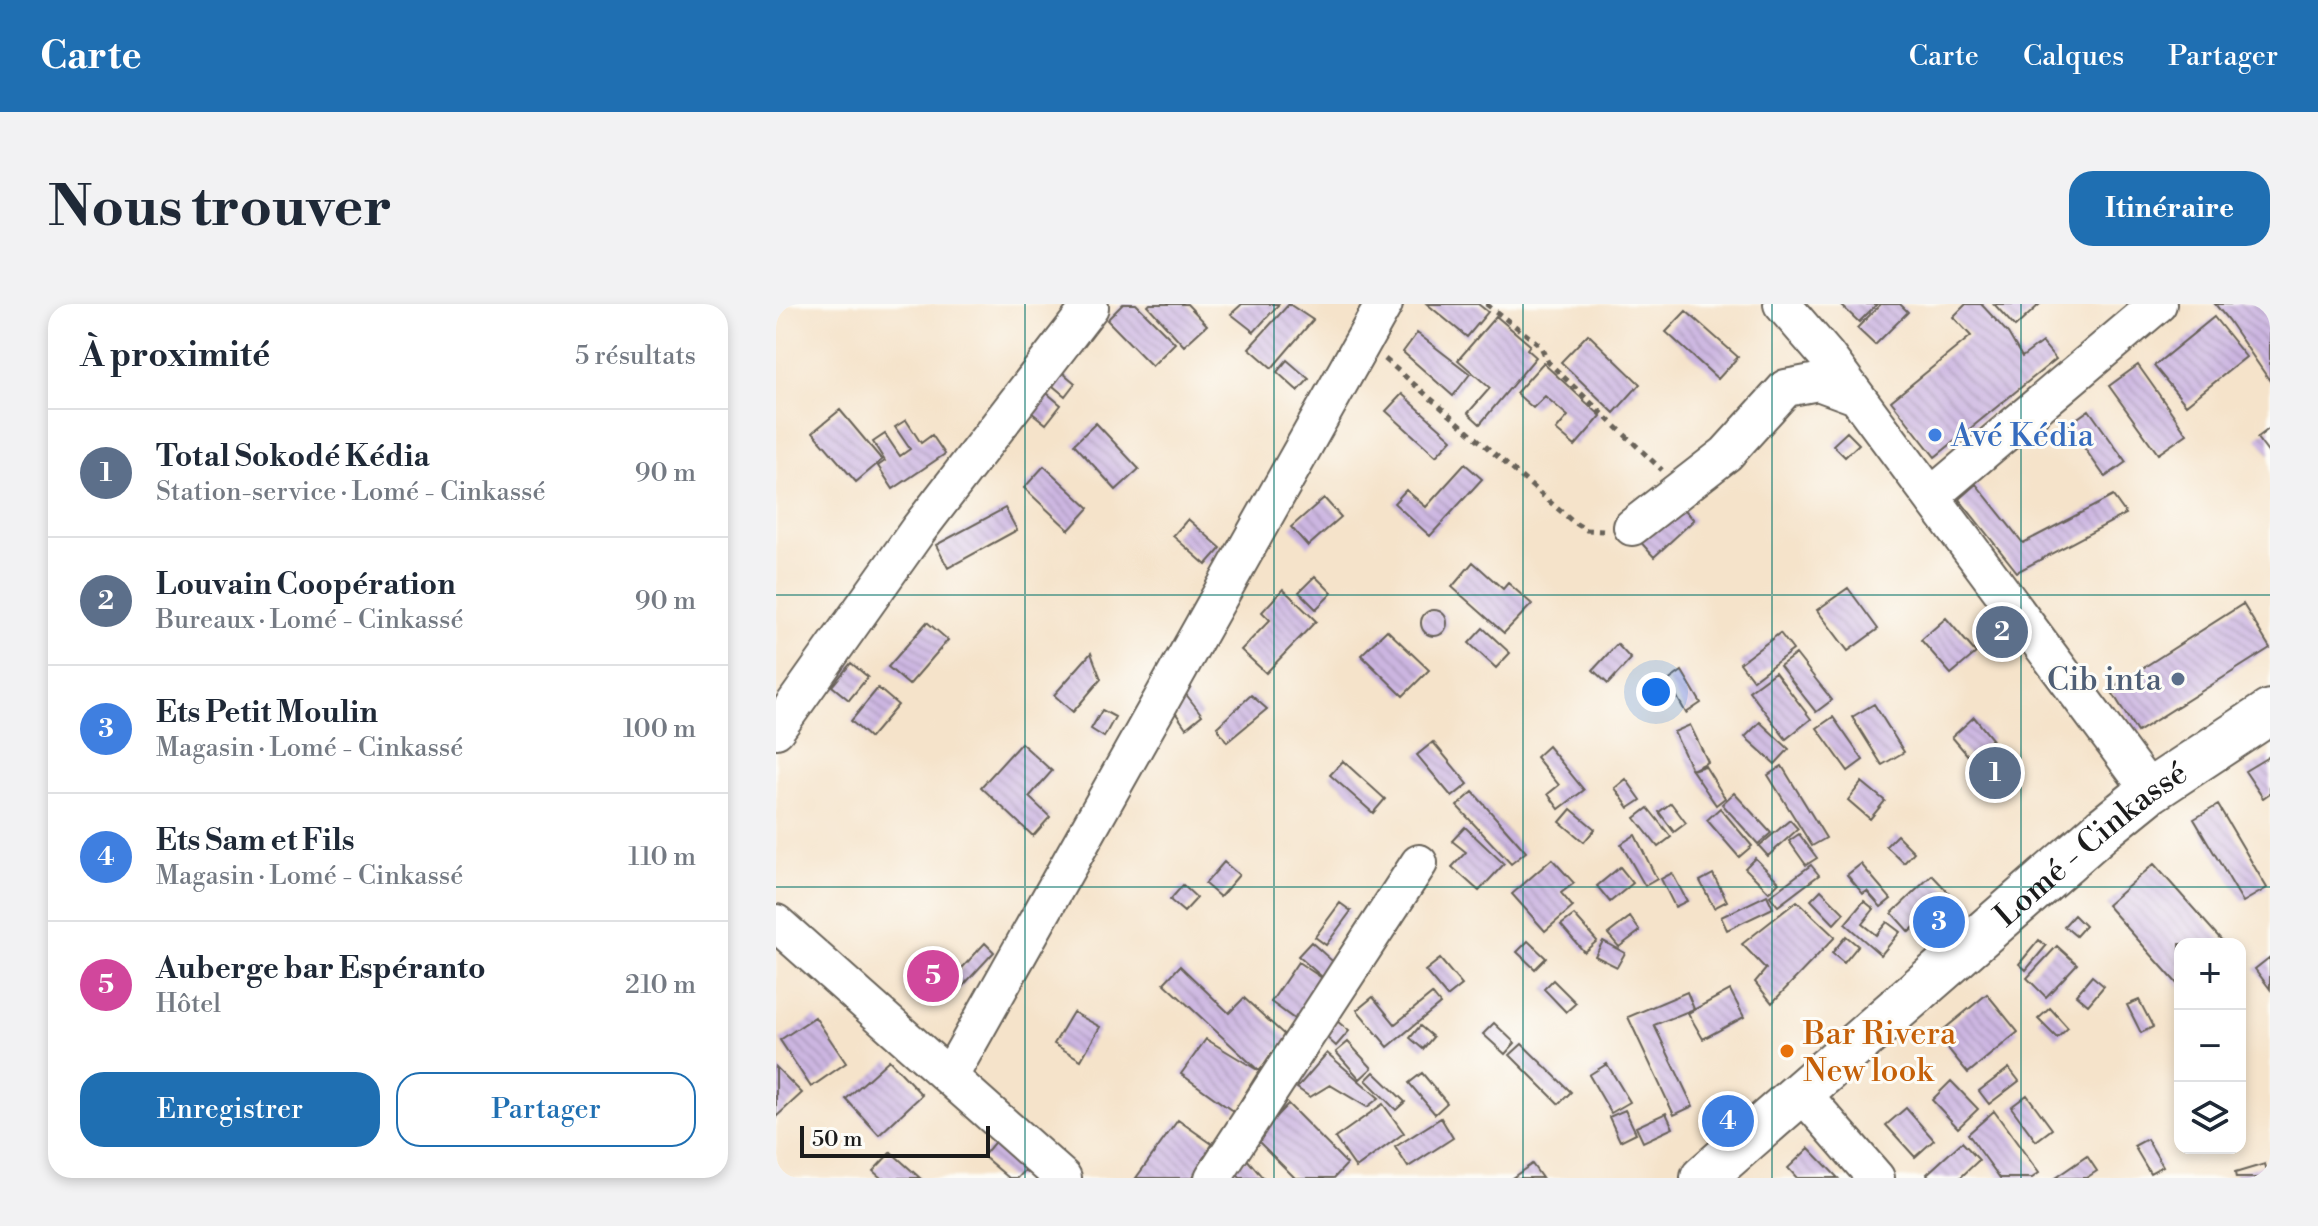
<!DOCTYPE html>
<html lang="fr">
<meta charset="utf-8">
<style>
:root{--surface:#fff;--page:#f2f2f3;--text:#1f2937;--muted:#747a83;--line:#e0e1e3;--accent:#1f6fb2}
body{margin:0;font-family:"Libre Bodoni",serif;background:var(--page);color:var(--text)}
.controls{position:absolute;right:24px;bottom:24px;display:grid;overflow:hidden;border-radius:16px;box-shadow:0 4px 12px #0003}
.controls button{width:72px;height:72px;display:grid;place-items:center;padding:0;border:0;border-bottom:2px solid var(--line);background:var(--surface);color:var(--text);font:40px sans-serif}
.scale{position:absolute;left:24px;bottom:20px;width:190px;box-sizing:border-box;padding-left:8px;border:4px solid #1c1c1c;border-top:0;font-size:22px;line-height:28px;white-space:nowrap;color:#1c1c1c;-webkit-text-stroke:6px #fdfcf7;paint-order:stroke}
.you{position:absolute;left:880px;top:388px;width:28px;height:28px;margin:-20px;border:6px solid #fff;border-radius:50%;background:#1a73e8;box-shadow:0 0 0 12px #1a73e833}
.badge{display:grid;place-items:center;width:52px;height:52px;border-radius:50%;background:var(--accent);color:#fff;font-size:26px;font-weight:700}
.pin{position:absolute;translate:-50% -50%;border:4px solid #fff;box-shadow:0 2px 8px #0006}
.list{margin:0;padding:0;list-style:none}
h2{display:flex;justify-content:space-between;align-items:center;height:104px;margin:0;padding:0 32px;font-size:34px}
h2 small{font-size:26px;font-weight:400;color:var(--muted)}
.list li{display:grid;grid-template-columns:52px 1fr auto;gap:24px;align-items:center;box-sizing:border-box;height:128px;padding:0 32px;border-top:2px solid var(--line)}
.list b{display:block;font-size:30px;white-space:nowrap}
.list p{margin:0;font-size:26px;white-space:nowrap;color:var(--muted)}
.list em{font-size:26px;font-style:normal;color:var(--muted)}
.actions{display:flex;gap:16px;padding:24px 32px}
.actions a{flex:1;padding:18px 0;border:2px solid var(--accent);border-radius:24px;text-align:center;font-size:28px;color:var(--accent)}
.actions .main{background:var(--accent);color:#fff}
.icon{flex:none;width:44px;height:44px;fill:none;stroke:currentColor;stroke-width:2;stroke-linecap:round;stroke-linejoin:round}
.map{position:relative;flex:none;width:1494px;height:874px;overflow:hidden;border-radius:24px}
header{display:flex;align-items:center;gap:48px;box-sizing:border-box;height:112px;padding:0 40px;background:var(--accent);color:#fff}
header strong{font-size:38px}
nav{display:flex;gap:44px;margin-inline-start:auto;font-size:28px}
.intro{display:flex;align-items:center;justify-content:space-between;box-sizing:border-box;height:192px;padding:0 48px}
h1{margin:0;font-size:56px}
.button{padding:20px 36px;border-radius:24px;background:var(--accent);color:#fff;font-size:28px;font-weight:700}
main{display:flex;gap:48px;padding:0 48px}
aside{flex:1;background:var(--surface);border-radius:24px;box-shadow:0 4px 12px #0003}
.map>svg:first-child{display:block}
</style>
<header>
<strong>Carte</strong>
<nav><a>Carte</a><a>Calques</a><a>Partager</a></nav>
</header>
<div class="intro"><h1>Nous trouver</h1><a class="button">Itinéraire</a></div>
<main>
<aside>
<h2>À proximité<small>5 résultats</small></h2>
<ul class="list">
<li><span class="badge" style="background:#5c6f8a">1</span><div><b>Total Sokodé Kédia</b><p>Station-service · Lomé - Cinkassé</p></div><em>90 m</em></li>
<li><span class="badge" style="background:#5c6f8a">2</span><div><b>Louvain Coopération</b><p>Bureaux · Lomé - Cinkassé</p></div><em>90 m</em></li>
<li><span class="badge" style="background:#3f7fe0">3</span><div><b>Ets Petit Moulin</b><p>Magasin · Lomé - Cinkassé</p></div><em>100 m</em></li>
<li><span class="badge" style="background:#3f7fe0">4</span><div><b>Ets Sam et Fils</b><p>Magasin · Lomé - Cinkassé</p></div><em>110 m</em></li>
<li><span class="badge" style="background:#d1479c">5</span><div><b>Auberge bar Espéranto</b><p>Hôtel</p></div><em>210 m</em></li>
</ul>
<div class="actions"><a class="main">Enregistrer</a><a>Partager</a></div>
</aside>
<div class="map">
<svg width="1494" height="874" viewBox="0 0 1494 874">
<defs>
<pattern id="building-back-hatch" width="6" height="6" patternUnits="userSpaceOnUse" patternTransform="scale(2)"><rect width="6" height="6" fill="#ccb6e1"/><path d="M-1 5l2 2M0 0l6 6M5-1l2 2" fill="none" stroke="#af9cc0"/></pattern>
</defs>
<rect width="100%" height="100%" fill="#fdfcf7"/>
<filter id="ink" filterUnits="userSpaceOnUse"><feTurbulence type="fractalNoise" baseFrequency=".0125" numOctaves="2"/><feDisplacementMap in="SourceGraphic" scale="16" xChannelSelector="R" yChannelSelector="G"/><feConvolveMatrix kernelMatrix="1 2 1 2 8 2 1 2 1" color-interpolation-filters="sRGB"/></filter>
<filter id="wash" filterUnits="userSpaceOnUse"><feTurbulence type="fractalNoise" baseFrequency=".006" numOctaves="4" result="noise"/><feDisplacementMap in="SourceGraphic" scale="32" xChannelSelector="R" yChannelSelector="G"/><feGaussianBlur stdDeviation="1.8" result="paint"/><feColorMatrix in="noise" values="0 0 0 0 0 0 0 0 0 0 0 0 0 0 0 0 0 1.4 0 .05"/><feComposite in="paint" operator="in"/></filter>
<g filter="url(#wash)">
<rect width="100%" height="100%" fill="#f5e3ca"/>
<g id="blocks">
<path fill="url(#building-back-hatch)" d="M 347,0 L 360,0 L 399,39 L 376,62 L 331,16 Z
M 374,0 L 411,0 L 431,21 L 408,42 L 372,2 Z
M 466,0 L 503,0 L 478,28 L 455,10 Z
M 513,0 L 537,16 L 496,64 L 473,44 Z
M 651,0 L 702,0 L 712,8 L 691,33 Z
M 1064,0 L 1101,0 L 1083,18 Z
M 1105,0 L 1124,0 L 1132,8 L 1099,41 L 1081,24 Z
M 1190,0 L 1205,0 L 1232,29 L 1246,53 L 1266,38 L 1280,55 L 1159,153 L 1115,97 L 1195,32 L 1177,13 Z
M 1218,0 L 1264,0 L 1239,23 Z
M 1439,0 L 1494,0 L 1494,77 L 1452,16 Z
M 910,7 L 962,53 L 942,75 L 890,28 Z
M 720,12 L 754,41 L 751,45 L 760,53 L 704,120 L 692,109 L 714,84 L 682,56 Z
M 1438,13 L 1470,53 L 1410,101 L 1378,62 Z
M 641,29 L 694,70 L 677,92 L 627,48 Z
M 812,30 L 864,80 L 838,109 L 785,58 Z
M 511,56 L 533,75 L 522,87 L 501,68 Z
M 767,59 L 825,112 L 799,142 L 780,126 L 792,112 L 769,92 L 757,104 L 740,89 Z
M 1362,61 L 1411,130 L 1382,150 L 1333,82 Z
M 281,64 L 299,79 L 289,92 L 271,77 Z
M 266,85 L 285,101 L 270,120 L 250,104 Z
M 626,90 L 676,135 L 660,152 L 610,107 Z
M 64,106 L 106,156 L 80,178 L 37,128 Z
M 1313,106 L 1350,158 L 1329,173 L 1292,121 Z
M 130,116 L 145,139 L 156,131 L 169,150 L 117,185 L 102,162 L 109,157 L 97,138 L 109,130 L 124,152 L 134,145 L 119,123 Z
M 320,119 L 363,165 L 340,186 L 298,140 Z
M 1494,124 L 1494,151 L 1481,134 Z
M 1071,128 L 1083,140 L 1069,153 L 1057,141 Z
M 689,160 L 706,175 L 654,232 L 618,199 L 630,186 L 650,203 Z
M 268,162 L 313,204 L 293,226 L 248,184 Z
M 1200,180 L 1247,239 L 1337,192 L 1350,210 L 1241,268 L 1183,195 Z
M 548,194 L 565,213 L 532,242 L 515,223 Z
M 902,198 L 918,216 L 878,253 L 862,235 Z
M 229,204 L 241,226 L 172,264 L 160,241 Z
M 412,215 L 445,244 L 430,261 L 397,232 Z
M 697,258 L 727,285 L 732,279 L 756,300 L 728,329 L 676,283 Z
M 539,272 L 556,289 L 540,305 L 523,288 Z
M 1072,284 L 1102,325 L 1072,347 L 1041,306 Z
M 507,285 L 540,317 L 490,369 L 465,346 L 494,316 L 486,308 Z
M 1467,300 L 1494,344 L 1361,428 L 1334,385 Z
M645 319a13 13 0 1 1 26 0a13 13 0 1 1-26 0Z
M 1170,314 L 1200,349 L 1175,370 L 1145,336 Z
M 151,318 L 172,336 L 133,381 L 112,363 Z
M 707,324 L 734,349 L 720,364 L 693,339 Z
M 611,326 L 653,366 L 627,392 L 585,351 Z
M 1004,329 L 1017,346 L 977,376 L 964,359 Z
M 841,340 L 855,355 L 832,380 L 817,366 Z
M 315,349 L 325,375 L 297,408 L 278,391 Z
M 1020,350 L 1056,396 L 1040,408 L 1004,362 Z
M 75,359 L 92,373 L 73,396 L 56,382 Z
M 906,367 L 925,399 L 910,409 L 892,377 Z
M 999,368 L 1035,415 L 1010,435 L 973,387 Z
M 102,384 L 122,401 L 94,434 L 75,417 Z
M 409,389 L 426,411 L 410,424 L 394,401 Z
M 475,391 L 491,405 L 451,438 L 441,423 Z
M 1098,400 L 1128,448 L 1106,461 L 1076,413 Z
M 326,406 L 339,413 L 328,433 L 315,425 Z
M 1057,413 L 1087,456 L 1072,467 L 1041,424 Z
M 1198,413 L 1216,435 L 1194,454 L 1176,433 Z
M 984,418 L 1013,445 L 999,460 L 969,433 Z
M 914,421 L 932,458 L 916,466 L 898,428 Z
M 657,438 L 692,480 L 676,493 L 641,451 Z
M 245,439 L 276,467 L 253,493 L 274,513 L 257,532 L 205,483 Z
M 772,442 L 808,486 L 783,505 L 772,490 L 783,481 L 760,453 Z
M 1494,452 L 1494,489 L 1487,494 L 1469,467 Z
M 567,457 L 609,495 L 597,509 L 554,471 Z
M 929,462 L 949,494 L 940,501 L 916,466 Z
M 1006,462 L 1050,534 L 1036,542 L 992,471 Z
M 850,475 L 865,496 L 853,504 L 839,484 Z
M 1086,478 L 1109,497 L 1094,515 L 1072,496 Z
M 697,488 L 750,548 L 735,560 L 681,502 Z
M 958,489 L 995,529 L 982,540 L 946,500 Z
M 895,499 L 910,519 L 898,528 L 883,508 Z
M 1442,501 L 1491,584 L 1467,598 L 1418,515 Z
M 872,504 L 895,533 L 882,543 L 859,514 Z
M 944,504 L 976,542 L 963,553 L 931,516 Z
M 795,505 L 819,525 L 808,538 L 784,518 Z
M 1014,516 L 1022,525 L 992,552 L 983,542 Z
M 689,523 L 728,560 L 703,587 L 676,563 L 690,548 L 676,537 Z
M 1023,530 L 1041,554 L 1030,561 L 1013,537 Z
M 859,531 L 881,575 L 869,582 L 845,540 Z
M 1121,531 L 1138,548 L 1128,559 L 1110,542 Z
M 979,554 L 1003,578 L 993,588 L 969,564 Z
M 776,555 L 798,579 L 785,589 L 797,603 L 769,627 L 736,590 Z
M 448,558 L 463,571 L 444,593 L 429,580 Z
M 1085,560 L 1115,595 L 1105,603 L 1091,587 L 1087,590 L 1071,571 Z
M 1378,560 L 1449,640 L 1404,640 L 1404,683 L 1331,601 Z
M 1035,561 L 1043,571 L 1002,602 L 994,592 Z
M 844,563 L 857,579 L 834,598 L 821,582 Z
M 896,569 L 911,597 L 899,603 L 885,575 Z
M 937,570 L 951,597 L 938,604 L 924,577 Z
M 1156,571 L 1174,590 L 1133,628 L 1116,609 Z
M 407,581 L 421,594 L 408,608 L 394,596 Z
M 1045,586 L 1068,609 L 1058,620 L 1035,596 Z
M 991,591 L 997,604 L 951,626 L 945,613 Z
M 1021,597 L 1059,633 L 996,699 L 979,678 L 990,665 L 966,640 Z
M 1088,597 L 1098,605 L 1086,620 L 1100,631 L 1111,618 L 1124,628 L 1105,651 L 1069,620 Z
M 564,599 L 575,607 L 550,641 L 539,633 Z
M 798,611 L 821,637 L 808,648 L 785,621 Z
M 1298,611 L 1309,622 L 1300,632 L 1288,622 Z
M 854,613 L 864,627 L 843,643 L 832,630 Z
M 1070,632 L 1082,642 L 1068,659 L 1056,649 Z
M 1263,636 L 1270,642 L 1250,666 L 1243,660 Z
M 752,637 L 770,654 L 759,665 L 741,648 Z
M 827,637 L 849,649 L 841,663 L 819,652 Z
M 535,638 L 564,664 L 552,678 L 522,652 Z
M 209,639 L 218,648 L 174,696 L 164,688 Z
M 1281,642 L 1301,660 L 1270,693 L 1251,674 Z
M 1494,653 L 1494,685 L 1479,665 Z
M 664,655 L 686,681 L 671,693 L 649,667 Z
M 522,658 L 549,676 L 521,717 L 495,698 Z
M 404,662 L 453,709 L 468,694 L 513,735 L 483,767 L 388,679 Z
M 1316,672 L 1328,682 L 1312,701 L 1300,691 Z
M 777,676 L 800,699 L 790,708 L 768,685 Z
M 954,686 L 968,713 L 927,735 L 912,709 Z
M 911,688 L 918,705 L 878,721 L 917,802 L 898,811 L 852,713 Z
M 656,690 L 664,700 L 612,743 L 581,706 L 597,693 L 619,720 Z
M 1211,690 L 1242,728 L 1192,769 L 1161,731 Z
M 1363,696 L 1377,723 L 1365,729 L 1351,701 Z
M 1274,704 L 1292,724 L 1281,734 L 1262,715 Z
M 297,708 L 324,723 L 305,756 L 278,740 Z
M 39,713 L 70,759 L 35,783 L 4,736 Z
M 561,717 L 573,727 L 560,742 L 549,732 Z
M 718,719 L 739,739 L 729,750 L 707,730 Z
M 644,722 L 657,733 L 647,745 L 634,734 Z
M 430,735 L 483,767 L 458,808 L 405,770 Z
M 572,738 L 596,764 L 584,775 L 560,748 Z
M 746,740 L 795,788 L 783,800 L 734,751 Z
M 551,749 L 603,794 L 591,803 L 554,781 L 534,793 L 521,784 Z
M 113,756 L 146,791 L 103,831 L 70,795 Z
M 831,760 L 854,798 L 835,809 L 813,771 Z
M 0,763 L 26,789 L 0,813 Z
M 1233,764 L 1243,777 L 1213,800 L 1203,787 Z
M 598,768 L 629,798 L 620,806 L 590,776 Z
M 646,769 L 671,799 L 659,810 L 633,779 Z
M 1175,777 L 1202,805 L 1182,824 L 1156,796 Z
M 1251,791 L 1276,825 L 1260,837 L 1235,803 Z
M 512,800 L 571,860 L 558,874 L 519,874 L 479,834 Z
M 607,800 L 628,829 L 580,864 L 559,834 Z
M 1130,804 L 1158,836 L 1139,853 L 1110,821 Z
M 849,806 L 860,829 L 844,837 L 833,813 Z
M 1218,807 L 1263,869 L 1256,874 L 1224,874 L 1192,830 Z
M 890,809 L 897,824 L 867,838 L 860,823 Z
M 665,814 L 677,834 L 632,863 L 619,843 Z
M 402,816 L 439,842 L 416,874 L 360,874 Z
M 221,835 L 253,862 L 242,874 L 233,874 L 207,852 Z
M 1371,835 L 1387,862 L 1374,869 L 1358,842 Z
M 1186,838 L 1203,856 L 1184,874 L 1154,874 L 1151,870 Z
M 1033,844 L 1062,874 L 1021,874 L 1012,864 Z
M 115,848 L 144,874 L 105,874 L 97,867 Z
M 1311,852 L 1321,867 L 1310,874 L 1279,874 Z
M 470,854 L 487,874 L 464,874 L 457,865 Z
M 756,860 L 766,874 L 736,874 Z
M 1489,860 L 1493,874 L 1460,874 L 1459,869 Z"/>
</g>
</g>
<g filter="url(#ink)">
<use href="#blocks" fill-opacity="0" stroke="#686259" stroke-width="2"/>
<g fill="none" stroke-linecap="round" stroke-linejoin="round">
<defs>
<path id="minor" d="M 1006,0 L 1050,51 L 1374,487
M 1155,192 L 1382,0
M 856,223 L 950,150 L 1010,84 L 1042,78 L 1080,92
M 0,426 L 142,226 L 314,3
M 0,619 L 287,874
M 174,772 L 608,0
M 1026,789 L 1100,874
M 437,874 L 643,559"/>
<g id="highway">
<path id="s1" d="M 927,874 L 1327,525 L 1374,487 L 1494,408"/>
</g>
</defs>
<use href="#minor" stroke="#686259" stroke-width="40"/>
<use href="#highway" stroke="#686259" stroke-width="48"/>
<path stroke="#686259" stroke-width="5" stroke-dasharray="6 6" stroke-linecap="butt" d="M 710,0 L 764,41 L 772,58 L 886,166
M 609,55 L 796,217 L 810,226 L 827,227"/>
<use href="#minor" stroke="#fff" stroke-width="36"/>
<use href="#highway" stroke="#fff" stroke-width="44"/>
</g>
</g>
<path fill="none" stroke="#0f766e" stroke-width="2" stroke-opacity="0.55" d="M 249,0 L 249,874M 498,0 L 498,874M 747,0 L 747,874M 996,0 L 996,874M 1245,0 L 1245,874M 0,291 L 1494,291M 0,583 L 1494,583"/>
<circle fill="#3f7fe0" stroke="#fdfcf7" stroke-width="3" cx="1159" cy="131" r="8"/>
<circle fill="#5c6f8a" stroke="#fdfcf7" stroke-width="3" cx="1402" cy="375" r="8"/>
<circle fill="#e8710a" stroke="#fdfcf7" stroke-width="3" cx="1011" cy="747" r="8"/>
<g text-anchor="middle" stroke-width="6" stroke-linejoin="round" paint-order="stroke">
<g font-size="32" fill="#366cbe" stroke="#fdfcf7" text-anchor="start">
<text x="1175" y="142">Avé Kédia</text>
</g>
<g font-size="32" fill="#4e5e75" stroke="#fdfcf7" text-anchor="end">
<text x="1386" y="386">Cib inta</text>
</g>
<g font-size="32" fill="#1c1c1c" stroke="#fdfcf7">
<text dy="11" stroke="none"><textPath href="#s1" startOffset="512">Lomé - Cinkassé</textPath></text>
</g>
<g font-size="32" fill="#c56008" stroke="#fdfcf7" text-anchor="start">
<text x="1027" y="740">Bar Rivera<tspan x="1027" dy="37">New look</tspan></text>
</g>
</g>
</svg>
<div class="controls">
<button>+</button>
<button>−</button>
<button><svg class="icon" aria-label="layers" viewBox="0 0 24 24"><path d="M12 4l9 5-9 5-9-5zM3 14l9 5 9-5"/></svg></button>
</div>
<div class="scale">50 m</div>
<div class="you"></div>
<div class="pin badge" style="left:1219px;top:469px;background:#5c6f8a">1</div>
<div class="pin badge" style="left:1226px;top:328px;background:#5c6f8a">2</div>
<div class="pin badge" style="left:1163px;top:618px;background:#3f7fe0">3</div>
<div class="pin badge" style="left:952px;top:817px;background:#3f7fe0">4</div>
<div class="pin badge" style="left:157px;top:672px;background:#d1479c">5</div>
</div>
</main>
